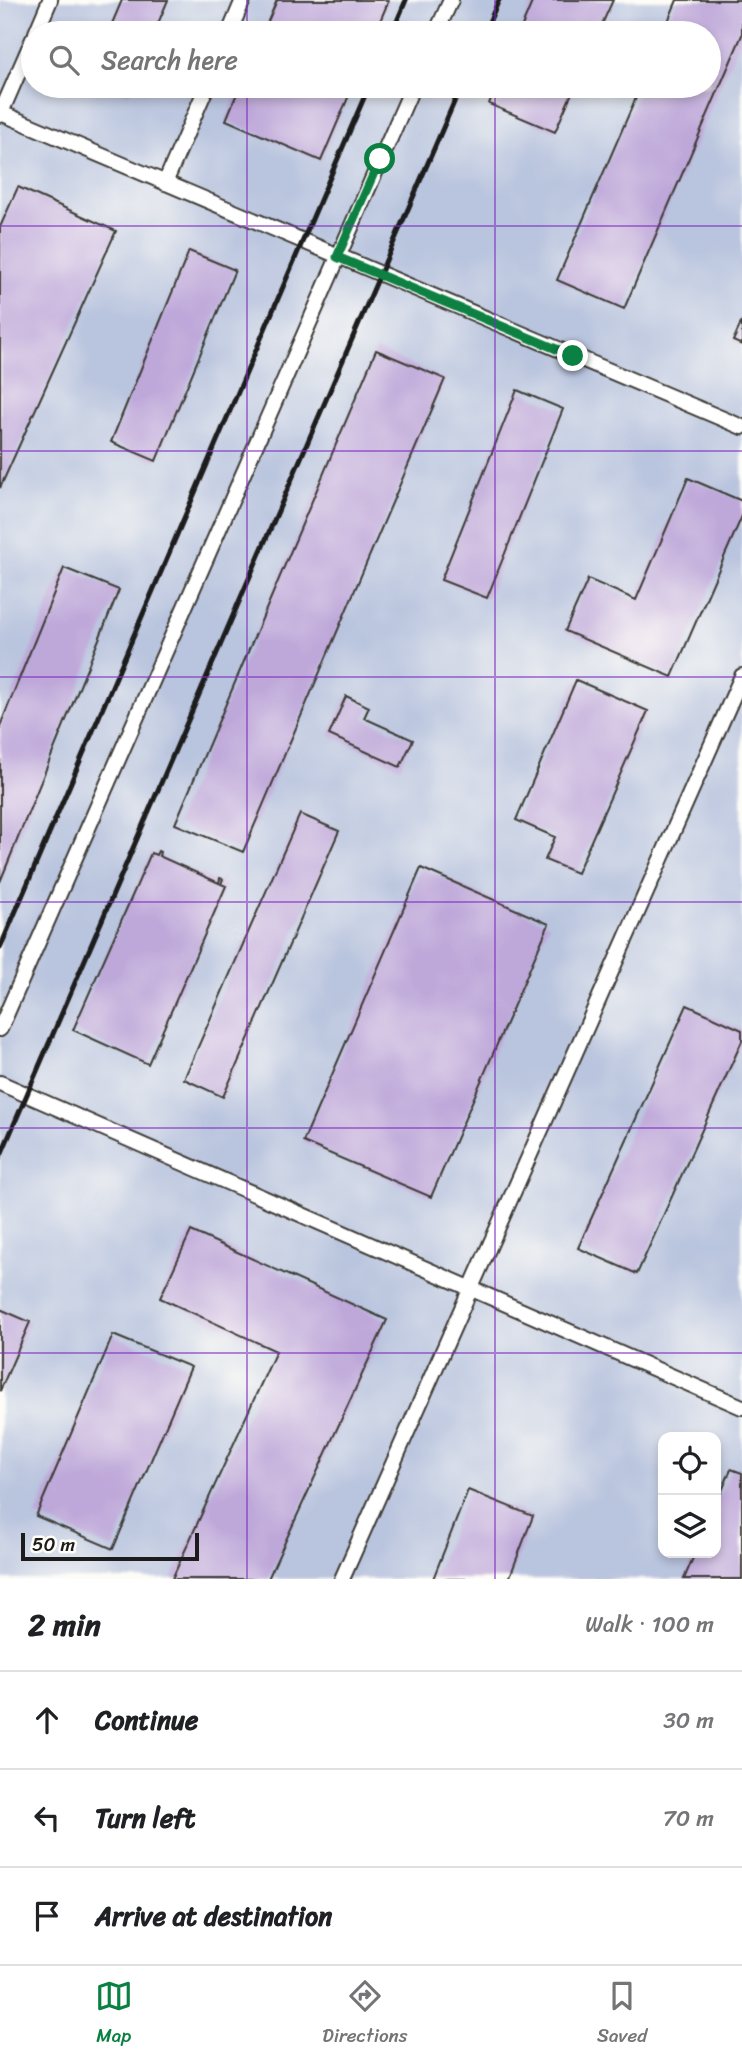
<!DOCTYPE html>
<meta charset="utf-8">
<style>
:root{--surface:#fff;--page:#f6f6f6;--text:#202124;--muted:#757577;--line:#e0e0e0;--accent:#0b8043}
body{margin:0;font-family:Sriracha,sans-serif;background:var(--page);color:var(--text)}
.controls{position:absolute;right:21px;bottom:21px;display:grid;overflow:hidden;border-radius:14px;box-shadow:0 4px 10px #0003}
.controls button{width:63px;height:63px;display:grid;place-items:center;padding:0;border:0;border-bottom:2px solid var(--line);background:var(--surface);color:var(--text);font:35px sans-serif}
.scale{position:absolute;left:21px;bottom:18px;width:178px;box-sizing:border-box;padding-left:7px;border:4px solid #1c1c1c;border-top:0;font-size:19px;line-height:24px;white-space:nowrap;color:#1c1c1c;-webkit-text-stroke:5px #fdfcf7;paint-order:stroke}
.stop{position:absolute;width:21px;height:21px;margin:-16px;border:5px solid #0b8043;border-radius:50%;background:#fff}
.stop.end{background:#0b8043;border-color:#fff;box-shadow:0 2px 7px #0008}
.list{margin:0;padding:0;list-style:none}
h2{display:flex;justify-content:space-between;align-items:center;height:91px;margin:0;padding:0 28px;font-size:30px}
h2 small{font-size:23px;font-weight:400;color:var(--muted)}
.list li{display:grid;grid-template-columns:46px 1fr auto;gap:21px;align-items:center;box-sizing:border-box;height:98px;padding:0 28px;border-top:2px solid var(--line)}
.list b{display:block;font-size:26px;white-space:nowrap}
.list em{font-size:23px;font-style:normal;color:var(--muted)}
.icon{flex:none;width:38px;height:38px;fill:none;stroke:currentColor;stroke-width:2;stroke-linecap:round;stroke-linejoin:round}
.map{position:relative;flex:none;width:742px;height:1579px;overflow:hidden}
.search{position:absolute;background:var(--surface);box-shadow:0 4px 10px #0003;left:21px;right:21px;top:21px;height:77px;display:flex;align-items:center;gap:18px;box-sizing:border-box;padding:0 24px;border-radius:38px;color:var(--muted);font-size:26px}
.sheet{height:385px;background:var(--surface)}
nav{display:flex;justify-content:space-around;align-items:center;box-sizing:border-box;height:98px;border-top:2px solid var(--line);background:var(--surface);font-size:19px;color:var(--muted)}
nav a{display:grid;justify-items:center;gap:4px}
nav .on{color:var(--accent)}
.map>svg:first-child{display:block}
</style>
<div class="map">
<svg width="742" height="1579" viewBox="0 0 742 1579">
<rect width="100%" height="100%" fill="#fdfcf7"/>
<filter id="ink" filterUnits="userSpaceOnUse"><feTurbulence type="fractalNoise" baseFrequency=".0143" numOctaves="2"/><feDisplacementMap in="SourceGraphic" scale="14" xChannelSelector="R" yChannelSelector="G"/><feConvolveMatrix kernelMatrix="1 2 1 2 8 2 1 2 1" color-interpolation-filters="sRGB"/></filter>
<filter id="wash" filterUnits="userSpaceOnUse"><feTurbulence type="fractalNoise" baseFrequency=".00686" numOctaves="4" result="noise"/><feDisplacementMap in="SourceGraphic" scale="28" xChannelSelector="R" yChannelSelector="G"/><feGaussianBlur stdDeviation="1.57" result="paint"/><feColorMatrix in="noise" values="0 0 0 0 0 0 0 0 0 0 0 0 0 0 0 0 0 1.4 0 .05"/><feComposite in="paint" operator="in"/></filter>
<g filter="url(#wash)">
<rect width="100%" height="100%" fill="#f1e6cb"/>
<path fill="#b9c4de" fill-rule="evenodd" d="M 0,0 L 742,0 L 742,1579 L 0,1579 ZM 33,33 L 709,33 L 709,86 L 33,86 ZM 663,1437 L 716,1437 L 716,1553 L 663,1553 Z"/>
<g id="blocks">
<path fill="#bea7d9" d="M 122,0 L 168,0 L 154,33 L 108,33 Z
M 277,0 L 389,0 L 375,33 L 263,33 Z
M 533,0 L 613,0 L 598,33 L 519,33 Z
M 677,0 L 742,0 L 742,35 L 624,309 L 557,280 L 641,86 L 709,86 L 709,33 L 663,33 Z
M 108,86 L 132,86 L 129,94 Z
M 240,86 L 353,86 L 321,161 L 226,120 Z
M 496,86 L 575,86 L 555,132 L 489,104 Z
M 18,187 L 116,231 L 0,488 L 0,227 Z
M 189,251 L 235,270 L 156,461 L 111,442 Z
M 742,321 L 742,345 L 733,341 Z
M 376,350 L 445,379 L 243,852 L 175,824 Z
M 517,390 L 563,409 L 487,598 L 441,580 Z
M 688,478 L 742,501 L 742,516 L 672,677 L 565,631 L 588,579 L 636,600 Z
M 64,568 L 119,590 L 0,882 L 0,726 Z
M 576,680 L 648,711 L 577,873 L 545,860 L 555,837 L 516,820 Z
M 346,696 L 369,707 L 364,718 L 413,740 L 400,767 L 329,735 Z
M 300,814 L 339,831 L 223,1097 L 184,1079 Z
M 158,851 L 160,852 L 159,856 L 219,883 L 220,878 L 223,879 L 221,884 L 226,886 L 148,1064 L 73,1030 L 151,853 L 156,855 Z
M 421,868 L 549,924 L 431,1197 L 303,1142 Z
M 687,1005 L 742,1030 L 742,1041 L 637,1274 L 578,1248 Z
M 191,1231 L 387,1320 L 268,1579 L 172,1579 L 276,1351 L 160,1298 Z
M 0,1309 L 30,1322 L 0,1391 Z
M 113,1335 L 191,1367 L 113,1549 L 36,1516 Z
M 731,1469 L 742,1473 L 742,1579 L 684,1579 L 695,1553 L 716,1553 L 716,1505 Z
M 468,1490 L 533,1516 L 509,1579 L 433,1579 Z"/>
</g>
</g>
<g filter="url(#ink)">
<use href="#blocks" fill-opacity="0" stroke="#3c3a36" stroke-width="2"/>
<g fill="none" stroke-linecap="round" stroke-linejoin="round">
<defs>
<path id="service" d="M 36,33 L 50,0
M 229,33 L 243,0
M 436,33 L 451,0
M 1,113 L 742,427
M 0,115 L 33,39
M 165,183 L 207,86
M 0,1029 L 413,86
M 0,1083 L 742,1407
M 342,1579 L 742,676"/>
</defs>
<use href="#service" stroke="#3c3a36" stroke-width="18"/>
<use href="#service" stroke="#fff" stroke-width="14"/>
<path stroke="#1c1c1c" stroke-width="5" d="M 392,33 L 406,0
M 484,33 L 499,0
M 0,948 L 369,86
M 0,1157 L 461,86"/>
</g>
</g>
<g fill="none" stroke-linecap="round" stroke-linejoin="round" filter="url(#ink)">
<path stroke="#0b8043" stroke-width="9" d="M 380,159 L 337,257 L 573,356"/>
</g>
<path fill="none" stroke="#7b2cbf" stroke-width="2" stroke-opacity="0.55" d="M 247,0 L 247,33M 495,0 L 495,33M 247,86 L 247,1579M 495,86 L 495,1579M 0,226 L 742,226M 0,451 L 742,451M 0,677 L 742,677M 0,902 L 742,902M 0,1128 L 742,1128M 0,1353 L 742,1353"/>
</svg>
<div class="controls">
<button><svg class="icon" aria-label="locate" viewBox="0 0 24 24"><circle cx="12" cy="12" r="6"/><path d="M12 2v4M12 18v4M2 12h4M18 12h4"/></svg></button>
<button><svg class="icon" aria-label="layers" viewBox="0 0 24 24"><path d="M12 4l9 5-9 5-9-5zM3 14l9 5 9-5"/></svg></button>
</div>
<div class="scale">50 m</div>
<div class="stop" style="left:380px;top:159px"></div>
<div class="stop end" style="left:573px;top:356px"></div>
<div class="search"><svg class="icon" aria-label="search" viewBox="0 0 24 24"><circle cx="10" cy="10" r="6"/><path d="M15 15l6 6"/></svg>Search here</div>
</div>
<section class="sheet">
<h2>2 min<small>Walk · 100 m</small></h2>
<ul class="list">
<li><svg class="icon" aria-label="ahead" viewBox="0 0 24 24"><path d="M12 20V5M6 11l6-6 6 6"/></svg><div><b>Continue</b></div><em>30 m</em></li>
<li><svg class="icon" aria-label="left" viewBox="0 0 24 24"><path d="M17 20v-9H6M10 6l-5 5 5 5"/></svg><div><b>Turn left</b></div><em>70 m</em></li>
<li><svg class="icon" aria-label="arrive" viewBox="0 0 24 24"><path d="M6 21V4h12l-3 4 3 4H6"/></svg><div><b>Arrive at destination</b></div></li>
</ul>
</section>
<nav>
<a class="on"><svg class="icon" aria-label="map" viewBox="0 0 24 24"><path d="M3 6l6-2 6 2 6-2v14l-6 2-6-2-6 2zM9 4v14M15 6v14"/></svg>Map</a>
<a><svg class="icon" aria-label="directions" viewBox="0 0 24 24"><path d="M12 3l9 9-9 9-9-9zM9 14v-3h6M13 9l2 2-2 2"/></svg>Directions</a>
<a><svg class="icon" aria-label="saved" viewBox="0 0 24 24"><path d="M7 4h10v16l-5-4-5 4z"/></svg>Saved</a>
</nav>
